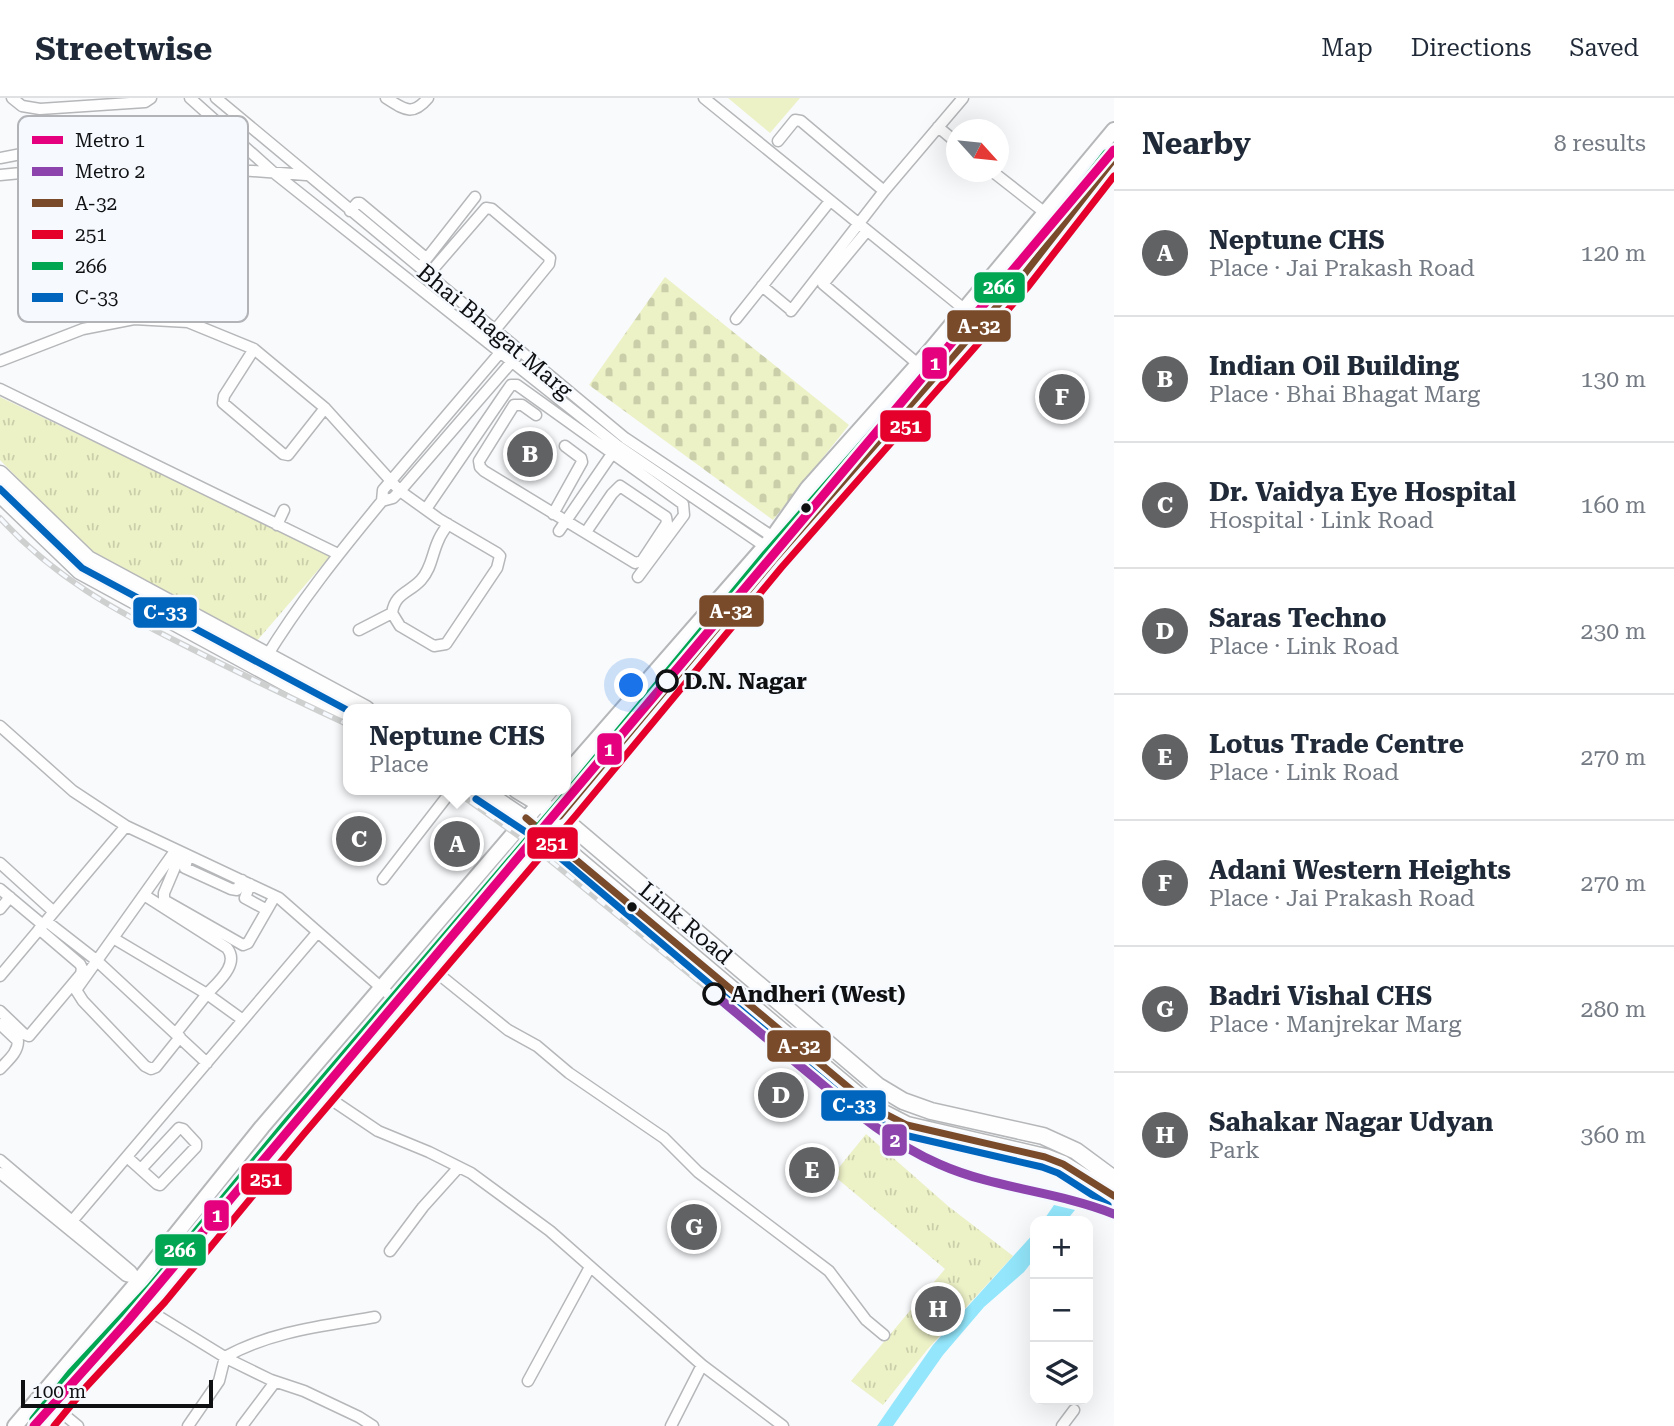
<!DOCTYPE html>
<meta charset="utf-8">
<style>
:root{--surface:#fff;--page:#f6f6f7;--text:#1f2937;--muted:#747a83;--line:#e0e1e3;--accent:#616264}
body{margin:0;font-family:"Roboto Serif",serif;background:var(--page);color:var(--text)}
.controls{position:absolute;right:21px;bottom:21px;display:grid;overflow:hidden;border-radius:14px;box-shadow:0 7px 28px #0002}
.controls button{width:63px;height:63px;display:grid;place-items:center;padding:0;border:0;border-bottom:2px solid var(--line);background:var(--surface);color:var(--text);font:35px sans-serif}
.compass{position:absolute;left:946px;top:21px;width:63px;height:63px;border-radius:50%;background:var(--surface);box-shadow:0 7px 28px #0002;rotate:117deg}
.scale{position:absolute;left:21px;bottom:18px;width:192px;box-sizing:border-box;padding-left:7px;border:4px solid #0f1012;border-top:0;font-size:19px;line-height:24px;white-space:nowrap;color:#0f1012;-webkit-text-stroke:5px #f6f9fe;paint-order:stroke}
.you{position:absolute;left:632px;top:588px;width:24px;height:24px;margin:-18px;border:5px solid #fff;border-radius:50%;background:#1a73e8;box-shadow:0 0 0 10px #1a73e833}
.badge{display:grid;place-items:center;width:46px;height:46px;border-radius:50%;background:var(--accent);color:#fff;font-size:23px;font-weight:700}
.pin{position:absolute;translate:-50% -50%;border:4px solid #fff;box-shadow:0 2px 7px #0006}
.popup{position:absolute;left:343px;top:606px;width:228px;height:91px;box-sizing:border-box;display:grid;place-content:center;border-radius:14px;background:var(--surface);filter:drop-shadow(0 2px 5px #0005);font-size:23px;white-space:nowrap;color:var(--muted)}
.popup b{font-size:26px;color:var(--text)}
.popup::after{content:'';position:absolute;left:50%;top:100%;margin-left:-14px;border:14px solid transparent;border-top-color:var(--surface)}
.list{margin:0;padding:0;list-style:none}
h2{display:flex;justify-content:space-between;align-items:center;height:91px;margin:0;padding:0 28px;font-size:30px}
h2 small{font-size:23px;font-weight:400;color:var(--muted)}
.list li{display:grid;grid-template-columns:46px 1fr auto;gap:21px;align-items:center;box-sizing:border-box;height:126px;padding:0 28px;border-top:2px solid var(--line)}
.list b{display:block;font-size:26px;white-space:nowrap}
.list p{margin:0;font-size:23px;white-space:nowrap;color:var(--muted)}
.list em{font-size:23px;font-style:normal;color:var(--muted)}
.icon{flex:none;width:38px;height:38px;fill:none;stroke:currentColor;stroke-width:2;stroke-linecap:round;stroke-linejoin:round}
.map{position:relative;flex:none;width:1114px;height:1328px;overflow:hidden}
header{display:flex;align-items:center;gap:42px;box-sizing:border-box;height:98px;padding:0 35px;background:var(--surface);border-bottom:2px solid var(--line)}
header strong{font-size:33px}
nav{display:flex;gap:38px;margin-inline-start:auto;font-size:24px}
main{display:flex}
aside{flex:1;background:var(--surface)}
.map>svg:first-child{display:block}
</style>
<header>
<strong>Streetwise</strong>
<nav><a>Map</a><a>Directions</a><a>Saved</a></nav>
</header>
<main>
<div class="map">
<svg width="1114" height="1328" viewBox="0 0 1114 1328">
<defs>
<pattern id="grass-tufts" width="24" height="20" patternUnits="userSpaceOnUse" patternTransform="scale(1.75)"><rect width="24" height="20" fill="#edf1c6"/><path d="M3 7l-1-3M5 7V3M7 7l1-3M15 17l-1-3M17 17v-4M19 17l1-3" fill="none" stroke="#cacea9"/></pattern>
<pattern id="cemetery-stones" width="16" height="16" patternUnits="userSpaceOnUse" patternTransform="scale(1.75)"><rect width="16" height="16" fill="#edf1c6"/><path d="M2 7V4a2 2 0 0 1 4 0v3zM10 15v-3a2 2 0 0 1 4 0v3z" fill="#cacea9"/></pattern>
</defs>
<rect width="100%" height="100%" fill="#f8fafc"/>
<path fill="url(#grass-tufts)" d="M 0,299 L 331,457 L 255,545 L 88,452 L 0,362 Z
M 866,1036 L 948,1108 L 1013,1158 L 927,1252 L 883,1307 L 851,1283 L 945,1171 L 833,1077 Z"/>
<path fill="url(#cemetery-stones)" d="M 665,179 L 849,327 L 773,422 L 589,287 Z"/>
<path fill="#edf1c6" d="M 728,0 L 800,0 L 770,35 Z"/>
<path fill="#93e6fb" d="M 1054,1107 L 1075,1112 L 1066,1123 L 1043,1123 Z
M 1035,1134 L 1035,1160 L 1024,1174 L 984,1209 L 943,1257 L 893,1328 L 877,1328 L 933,1247 Z"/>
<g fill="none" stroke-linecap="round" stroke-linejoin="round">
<defs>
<path id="street" d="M 12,0 L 22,8 L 40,11 L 145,4 L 151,0
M 190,0 L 273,74 L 618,348 L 769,451
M 216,0 L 625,340 L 773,439 L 785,451
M 386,0 C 404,11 412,19 428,0
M 704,0 L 964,211
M 938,29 L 956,44
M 778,43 L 795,22 L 801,23 L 884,93
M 0,60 L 98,41 L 213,49 L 246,72
M 993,74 L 1044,114
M 0,77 L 136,64 L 306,77
M 350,113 L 357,105 L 360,105 L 426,160
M 866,134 L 823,186 L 918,266
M 424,164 L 475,99
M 428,177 L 486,110 L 492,111 L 550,160 L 549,166 L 495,232
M 762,188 L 791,212
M 791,213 L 884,93 L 963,0
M 736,221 L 830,103
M 254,251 L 224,298 L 223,305 L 283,356 L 288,357 L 325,310
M 0,263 L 83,231 L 134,221 L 188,224 L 254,251 L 325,310 L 400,393 L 439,421 L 497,455 L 500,458 L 497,470 L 446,546 L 434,548 L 400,528 L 392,515 C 395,495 409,495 421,482 C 432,470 432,455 439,441 C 441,436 445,431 448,426
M 0,291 L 338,456
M 536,317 L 522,307 L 514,307 L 479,363 L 480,369 L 484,373 L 635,465 L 642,463 L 667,425 L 666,419 L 620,388 L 612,396 L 586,434
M 382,403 L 393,400 L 400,393 L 516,259
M 426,411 L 506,294 L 511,287 L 517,287 L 683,406 L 684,417 L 638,479
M 553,416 L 582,364 L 581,360 L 565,348
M 277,427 L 284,412
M 559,433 L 616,350
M 359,532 L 392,515
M 265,561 C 299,505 340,454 382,403 L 383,392 L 504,250
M 0,628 L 73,693 L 126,728 L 279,800 L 401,907
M 175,753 L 76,892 L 83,903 L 145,968 L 151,971 L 156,969 L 180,939
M 181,755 L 164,795 L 164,802 L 243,847 L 248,845 L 275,798
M 188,758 L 185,770 L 231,791 L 237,792 L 242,782
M 0,765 L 54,814
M 383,781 L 452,692
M 250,786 L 245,800 L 267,812
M 0,791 L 43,827
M 144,797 L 227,850 C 240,866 218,884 207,896 L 243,922
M 0,811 L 10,799
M 46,823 L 96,862 L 207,965
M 113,840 L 207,896 L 176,935
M 431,870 L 508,932 L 537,948 L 569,975 L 664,1040 L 698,1074 L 829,1173 L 866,1222 L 884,1237
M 0,878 L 126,728
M 0,913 L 24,936 L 29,938 L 81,876 L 82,870 L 80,866 L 39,831
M 0,926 L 18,943 C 18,955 7,963 0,971
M 323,996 L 378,1033 L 429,1054 L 471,1075 L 550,1133 L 702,1267 L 671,1328
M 127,1059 L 157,1086 L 160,1087 L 196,1049 L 196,1045 L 183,1031 L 179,1030 L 141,1071
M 0,1062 L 131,1173 L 140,1186 L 142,1205 L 145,1210 L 228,1261 L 271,1282 L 304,1293 L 359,1319 L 373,1328
M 0,1075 L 126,1178 L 134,1180
M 67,1129 L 317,835
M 390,1153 L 423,1109 L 459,1069
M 702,1267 L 783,1328
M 528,1283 L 590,1169
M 56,1310 L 78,1328
M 188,1328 L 219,1283 L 225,1259 C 272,1233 323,1228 375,1219
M 242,1328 L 275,1284
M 1062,1328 L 1074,1312"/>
<path id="secondary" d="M 566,676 L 773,439 L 807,391 L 929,254 L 1114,32
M 15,1328 L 135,1187 L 262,1029 L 551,692
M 41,1328 L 78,1282 L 157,1197 L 295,1030 L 569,709 L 773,463 L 1019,183 L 1114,61"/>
<path id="primary" d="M 0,376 L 88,461 L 366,611
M 0,396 L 80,473 L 349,619
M 482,692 L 550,738 L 872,1009 L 907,1027 L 1045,1059 L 1063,1066 L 1114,1098
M 517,692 L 560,718 L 878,988 L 903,1003 L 931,1013 L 1043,1038 L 1076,1053 L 1114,1081"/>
</defs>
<use href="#street" stroke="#b5b7b9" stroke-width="13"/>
<use href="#secondary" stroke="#b5b7b9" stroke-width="18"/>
<use href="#primary" stroke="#b5b7b9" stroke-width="19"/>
<use href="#street" stroke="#fefeff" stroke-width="10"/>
<use href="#secondary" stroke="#fefeff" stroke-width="14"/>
<use href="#primary" stroke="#fefeff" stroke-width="16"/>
<defs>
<path id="rail" d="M 0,420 C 54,479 114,512 184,547 C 239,575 293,601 349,627
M 454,692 L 530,746 L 714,896"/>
</defs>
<use href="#rail" stroke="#cecfcf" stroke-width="6"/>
<use href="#rail" stroke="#f6f9fe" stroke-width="3.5" stroke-dasharray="10" stroke-linecap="butt"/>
<defs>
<path id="bus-1" d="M 560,718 L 773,463 L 1019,183 L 1114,61
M 526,720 L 872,1009 L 907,1027 L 1045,1059 L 1063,1066 L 1114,1098"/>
<path id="bus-2" d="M 54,1328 L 86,1289 L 165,1204 L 303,1037 L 577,716 L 781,470 L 1027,190 L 1114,78"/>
<path id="bus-3" d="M 33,1321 L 70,1275 L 149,1190 L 287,1023 L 561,702 L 765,456 L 1011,176 L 1106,55"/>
<path id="bus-4" d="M 0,391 L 82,470 L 349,613
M 476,701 L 544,746 L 866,1018 L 904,1037 L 1042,1069 L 1058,1075 L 1108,1107"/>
</defs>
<use href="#bus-1" stroke="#f6f9fe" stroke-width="12"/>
<use href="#bus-2" stroke="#f6f9fe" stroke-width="12"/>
<use href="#bus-3" stroke="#f6f9fe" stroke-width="12"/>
<use href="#bus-4" stroke="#f6f9fe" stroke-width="12"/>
<use href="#bus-1" stroke="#7a4b2a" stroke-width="7"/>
<use href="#bus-2" stroke="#e4002b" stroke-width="7"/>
<use href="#bus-3" stroke="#00a651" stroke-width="7"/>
<use href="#bus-4" stroke="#0065bd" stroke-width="7"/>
<defs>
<path id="metro-1" d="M 34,1328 L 127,1224 L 1114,52"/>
<path id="metro-2" d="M 714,896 C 748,925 782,953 817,982 C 855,1014 893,1046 939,1066 C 995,1091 1057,1093 1114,1116"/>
</defs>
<use href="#metro-1" stroke="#f6f9fe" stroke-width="14"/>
<use href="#metro-2" stroke="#f6f9fe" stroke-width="14"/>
<use href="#metro-1" stroke="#e5007d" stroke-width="9"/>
<use href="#metro-2" stroke="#8e44ad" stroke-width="9"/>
</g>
<g fill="#0f1012" stroke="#f6f9fe" stroke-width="2.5">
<circle cx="806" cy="410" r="6"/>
<circle cx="632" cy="809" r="6"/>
</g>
<g fill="#f6f9fe" stroke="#0f1012" stroke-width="3.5">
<circle cx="667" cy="583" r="10"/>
<circle cx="714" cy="896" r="10"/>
</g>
<g text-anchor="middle" stroke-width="5" stroke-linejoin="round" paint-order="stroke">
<g font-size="23" fill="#0f1012" stroke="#f6f9fe">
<text transform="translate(495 233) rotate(40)" y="8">Bhai Bhagat Marg</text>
<text transform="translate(686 825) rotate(40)" y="8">Link Road</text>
</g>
<g font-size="23" font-weight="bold" fill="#0f1012" stroke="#f6f9fe" text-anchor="start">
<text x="684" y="591">D.N. Nagar</text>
<text x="731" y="904">Andheri (West)</text>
</g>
</g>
<rect x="18" y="18" width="230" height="206" rx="10" fill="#f6f9fe" stroke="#b1b3b7" stroke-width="2"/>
<rect x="32" y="38" width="31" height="8" fill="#e5007d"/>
<rect x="32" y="69" width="31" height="9" fill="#8e44ad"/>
<rect x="32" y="101" width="31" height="8" fill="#7a4b2a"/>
<rect x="32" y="132" width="31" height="9" fill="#e4002b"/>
<rect x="32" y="164" width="31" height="8" fill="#00a651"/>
<rect x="32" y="195" width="31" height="9" fill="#0065bd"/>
<g font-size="19" fill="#0f1012">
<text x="75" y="49">Metro 1</text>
<text x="75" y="80">Metro 2</text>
<text x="75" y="112">A-32</text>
<text x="75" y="143">251</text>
<text x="75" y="175">266</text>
<text x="75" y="206">C-33</text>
</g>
<g stroke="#f6f9fe" stroke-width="2.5">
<rect x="973" y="173" width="53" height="33" rx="7" fill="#00a651"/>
<rect x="946" y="211" width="66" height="34" rx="7" fill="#7a4b2a"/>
<rect x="921" y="248" width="27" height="34" rx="7" fill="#e5007d"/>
<rect x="879" y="311" width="53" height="34" rx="7" fill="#e4002b"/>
<rect x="698" y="496" width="67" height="34" rx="7" fill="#7a4b2a"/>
<rect x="132" y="498" width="66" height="33" rx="7" fill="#0065bd"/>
<rect x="596" y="634" width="27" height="34" rx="7" fill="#e5007d"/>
<rect x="526" y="728" width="53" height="34" rx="7" fill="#e4002b"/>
<rect x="766" y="931" width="66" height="34" rx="7" fill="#7a4b2a"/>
<rect x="820" y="991" width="67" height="33" rx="7" fill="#0065bd"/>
<rect x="881" y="1025" width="27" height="34" rx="7" fill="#8e44ad"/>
<rect x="240" y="1064" width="53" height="34" rx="7" fill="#e4002b"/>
<rect x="203" y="1101" width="27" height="33" rx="7" fill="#e5007d"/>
<rect x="154" y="1135" width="53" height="34" rx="7" fill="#00a651"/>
</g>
<g font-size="19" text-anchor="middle" font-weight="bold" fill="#fff">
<text x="999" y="196">266</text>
<text x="979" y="235">A-32</text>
<text x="935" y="272">1</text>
<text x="906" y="335">251</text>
<text x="731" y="520">A-32</text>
<text x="165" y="521">C-33</text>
<text x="609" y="658">1</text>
<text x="552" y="752">251</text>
<text x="799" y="955">A-32</text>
<text x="854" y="1014">C-33</text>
<text x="895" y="1049">2</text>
<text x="266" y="1088">251</text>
<text x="217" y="1124">1</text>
<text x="180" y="1159">266</text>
</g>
</svg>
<div class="controls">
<button>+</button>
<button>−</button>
<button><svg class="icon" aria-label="layers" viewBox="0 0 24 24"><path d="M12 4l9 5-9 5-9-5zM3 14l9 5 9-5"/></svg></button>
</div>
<svg class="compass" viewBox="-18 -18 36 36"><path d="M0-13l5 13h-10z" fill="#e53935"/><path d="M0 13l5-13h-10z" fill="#747a83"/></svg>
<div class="scale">100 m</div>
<div class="you"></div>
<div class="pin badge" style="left:457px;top:746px">A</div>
<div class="popup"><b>Neptune CHS</b>Place</div>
<div class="pin badge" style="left:530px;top:356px">B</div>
<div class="pin badge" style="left:359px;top:741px">C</div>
<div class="pin badge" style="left:781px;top:997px">D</div>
<div class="pin badge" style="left:812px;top:1072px">E</div>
<div class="pin badge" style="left:1062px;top:299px">F</div>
<div class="pin badge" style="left:694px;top:1129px">G</div>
<div class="pin badge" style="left:938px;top:1211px">H</div>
</div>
<aside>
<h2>Nearby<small>8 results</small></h2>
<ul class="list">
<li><span class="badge">A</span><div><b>Neptune CHS</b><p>Place · Jai Prakash Road</p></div><em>120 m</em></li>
<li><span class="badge">B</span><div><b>Indian Oil Building</b><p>Place · Bhai Bhagat Marg</p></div><em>130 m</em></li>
<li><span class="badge">C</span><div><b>Dr. Vaidya Eye Hospital</b><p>Hospital · Link Road</p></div><em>160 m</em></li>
<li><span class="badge">D</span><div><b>Saras Techno</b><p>Place · Link Road</p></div><em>230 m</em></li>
<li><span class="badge">E</span><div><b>Lotus Trade Centre</b><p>Place · Link Road</p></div><em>270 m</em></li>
<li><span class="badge">F</span><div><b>Adani Western Heights</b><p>Place · Jai Prakash Road</p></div><em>270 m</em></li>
<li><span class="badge">G</span><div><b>Badri Vishal CHS</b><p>Place · Manjrekar Marg</p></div><em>280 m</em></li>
<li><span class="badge">H</span><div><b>Sahakar Nagar Udyan</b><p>Park</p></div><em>360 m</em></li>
</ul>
</aside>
</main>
